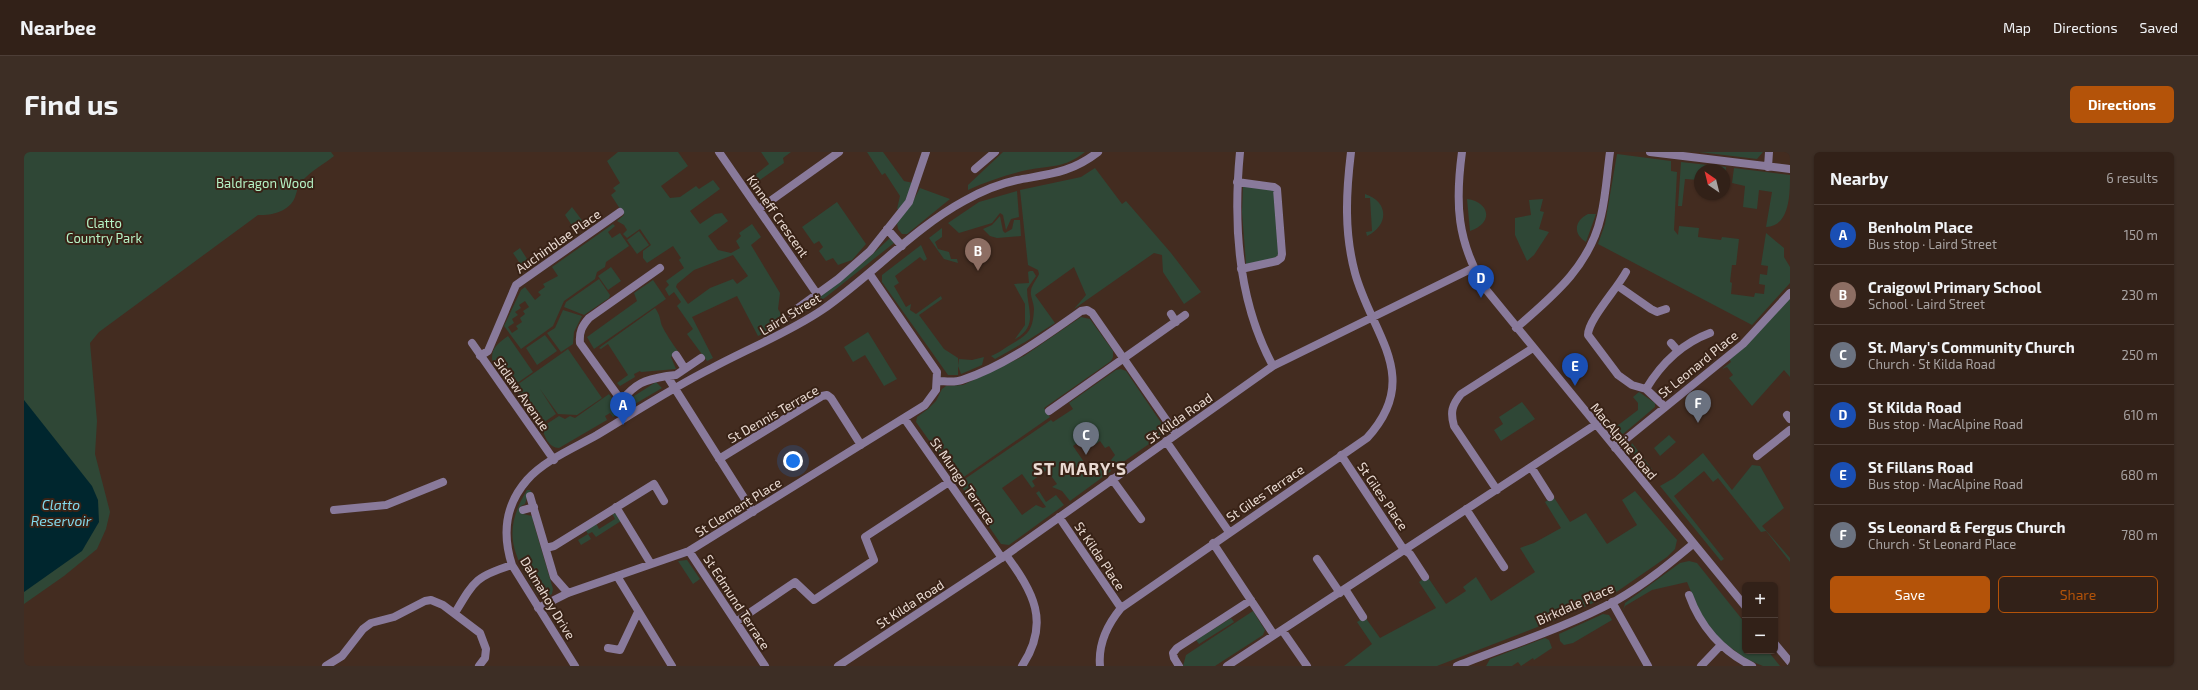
<!DOCTYPE html>
<meta charset="utf-8">
<style>
:root{--surface:#322118;--page:#3d2e25;--text:#f1f3f6;--muted:#a8a3a2;--line:#4d3e37;--accent:#b45309}
body{margin:0;font-family:"Exo 2",sans-serif;background:var(--page);color:var(--text)}
.controls{position:absolute;right:12px;bottom:12px;display:grid;overflow:hidden;border-radius:6px;box-shadow:0 1px 3px #0004}
.controls button{width:36px;height:36px;display:grid;place-items:center;padding:0;border:0;border-bottom:1px solid var(--line);background:var(--surface);color:var(--text);font:20px sans-serif}
.compass{position:absolute;left:1670px;top:12px;width:36px;height:36px;border-radius:50%;background:var(--surface);box-shadow:0 1px 3px #0004;rotate:325deg}
.you{position:absolute;left:769px;top:309px;width:14px;height:14px;margin:-10px;border:3px solid #fff;border-radius:50%;background:#1a73e8;box-shadow:0 0 0 6px #1a73e833}
.badge{display:grid;place-items:center;width:26px;height:26px;border-radius:50%;background:var(--accent);color:#fff;font-size:13px;font-weight:700}
.pin{position:absolute;translate:-50% -33px;filter:drop-shadow(0 1px 2px #0008)}
.pin::after{content:'';position:absolute;top:21px;width:14px;height:12px;background:inherit;clip-path:polygon(0 0,100% 0,50% 100%)}
.list{margin:0;padding:0;list-style:none}
h2{display:flex;justify-content:space-between;align-items:center;height:52px;margin:0;padding:0 16px;font-size:17px}
h2 small{font-size:13px;font-weight:400;color:var(--muted)}
.list li{display:grid;grid-template-columns:26px 1fr auto;gap:12px;align-items:center;box-sizing:border-box;height:60px;padding:0 16px;border-top:1px solid var(--line)}
.list b{display:block;font-size:15px;white-space:nowrap}
.list p{margin:0;font-size:13px;white-space:nowrap;color:var(--muted)}
.list em{font-size:13px;font-style:normal;color:var(--muted)}
.actions{display:flex;gap:8px;padding:12px 16px}
.actions a{flex:1;padding:9px 0;border:1px solid var(--accent);border-radius:6px;text-align:center;font-size:14px;color:var(--accent)}
.actions .main{background:var(--accent);color:#fff}
.map{position:relative;flex:none;width:1766px;height:514px;overflow:hidden;border-radius:6px}
header{display:flex;align-items:center;gap:24px;box-sizing:border-box;height:56px;padding:0 20px;background:var(--surface);border-bottom:1px solid var(--line)}
header strong{font-size:19px}
nav{display:flex;gap:22px;margin-inline-start:auto;font-size:14px}
.intro{display:flex;align-items:center;justify-content:space-between;box-sizing:border-box;height:96px;padding:0 24px}
h1{margin:0;font-size:28px}
.button{padding:10px 18px;border-radius:6px;background:var(--accent);color:#fff;font-size:14px;font-weight:700}
main{display:flex;gap:24px;padding:0 24px}
aside{flex:1;background:var(--surface);border-radius:6px;box-shadow:0 1px 3px #0004}
.map>svg:first-child{display:block}
</style>
<header>
<strong>Nearbee</strong>
<nav><a>Map</a><a>Directions</a><a>Saved</a></nav>
</header>
<div class="intro"><h1>Find us</h1><a class="button">Directions</a></div>
<main>
<div class="map">
<svg width="1766" height="514" viewBox="0 0 1766 514">
<rect width="100%" height="100%" fill="#432c20"/>
<path fill="#2f4736" fill-rule="evenodd" d="M 0,0 L 307,0 L 310,4 C 300,12 287,19 278,29 C 273,33 274,37 272,42 C 268,59 248,64 234,63 L 75,180 L 66,191 L 73,269 L 71,302 L 86,360 L 82,377 L 73,397 L 40,424 L 0,452 Z
M 594,0 L 654,0 L 664,14 L 637,34 L 646,46 L 656,45 L 672,34 L 675,37 L 689,28 L 696,37 L 666,59 L 676,72 L 691,62 L 698,61 L 704,69 L 684,84 L 694,98 L 707,101 L 716,96 L 712,89 L 717,84 L 715,81 L 728,72 L 737,85 L 727,93 L 756,141 L 754,157 L 762,170 L 734,184 L 713,144 L 668,165 L 689,206 L 683,209 L 663,182 L 669,177 L 653,154 L 657,150 L 650,140 L 645,144 L 641,137 L 645,133 L 642,129 L 660,116 L 655,108 L 657,106 L 649,94 L 623,111 L 619,106 L 619,99 L 627,93 L 616,77 L 603,86 L 599,82 L 603,78 L 600,73 L 593,69 L 600,63 L 587,43 L 592,39 L 589,36 L 596,31 L 583,9 ZM 709,103 L 724,124 L 713,132 L 709,127 L 686,136 L 664,152 L 652,135 L 653,132 L 670,118 Z
M 737,0 L 767,0 L 759,6 L 760,11 L 733,30 L 730,24 L 745,12 Z
M 843,0 L 859,0 L 880,29 L 889,31 L 883,47 L 875,57 L 873,57 L 876,44 L 861,21 L 858,23 Z
M 979,0 L 1061,0 C 1039,17 1028,13 1003,18 C 982,23 964,29 944,38 L 944,33 Z
M 1675,0 L 1739,0 L 1733,7 Z
M 1593,2 L 1647,9 L 1647,19 L 1653,20 L 1650,78 L 1654,83 L 1655,74 L 1675,76 L 1674,85 L 1697,88 L 1698,85 L 1715,87 L 1712,113 L 1708,113 L 1706,130 L 1708,131 L 1707,142 L 1730,145 L 1731,141 L 1740,142 L 1741,133 L 1735,132 L 1736,122 L 1743,123 L 1744,114 L 1737,113 L 1742,81 L 1760,96 L 1760,105 L 1766,115 L 1766,131 L 1728,173 L 1574,92 L 1581,72 Z
M 1657,10 L 1702,15 L 1701,31 L 1700,18 L 1676,18 L 1676,28 L 1661,27 L 1658,54 L 1654,54 Z
M 1071,16 L 1098,52 L 1102,49 L 1147,101 L 1177,140 L 1160,152 L 1139,120 L 1138,103 L 1130,101 L 1050,157 L 1062,143 L 1050,115 L 1011,143 L 1031,171 L 1001,190 L 971,207 L 967,204 C 975,201 979,197 986,193 C 1003,183 1009,180 1010,157 C 1010,151 1006,144 1007,139 C 1007,134 1013,127 1015,122 L 1014,118 L 1004,113 L 996,38 L 1057,25 Z
M 1710,16 L 1766,23 C 1766,42 1766,74 1742,75 L 1748,40 L 1735,38 L 1733,57 L 1719,55 L 1721,34 L 1708,31 Z
M 1219,34 L 1251,38 L 1255,101 L 1251,107 L 1222,112 L 1218,60 Z
M 896,36 L 926,47 L 883,82 L 878,82 L 874,77 L 873,71 L 887,53 Z
M 993,39 L 995,65 L 987,67 L 982,78 L 979,63 L 976,61 L 968,71 L 935,81 L 924,71 L 955,50 Z
M 1341,42 C 1365,50 1365,73 1343,84 L 1342,80 L 1348,79 L 1346,46 L 1341,46 Z
M 1443,47 C 1466,50 1470,71 1446,79 Z
M 1519,47 L 1516,59 L 1520,60 L 1515,77 L 1525,80 L 1510,103 L 1503,109 L 1491,83 L 1491,66 L 1507,63 L 1505,48 Z
M 813,50 L 842,92 L 828,108 L 814,113 L 809,106 L 802,109 L 795,99 L 799,95 L 795,89 L 790,92 L 778,75 Z
M 548,55 L 560,71 L 551,78 L 541,63 Z
M 1564,62 L 1572,62 L 1562,90 C 1549,82 1550,69 1564,62 Z
M 976,64 L 979,79 L 981,81 L 988,77 L 990,68 L 996,68 L 997,84 L 973,86 L 966,84 L 959,77 L 968,73 Z
M 589,72 L 591,74 L 584,80 L 588,86 L 596,81 L 605,94 L 582,110 L 581,115 L 573,120 L 571,127 L 540,149 L 529,174 L 497,197 L 480,174 L 497,138 L 501,135 L 511,148 L 517,143 L 514,140 L 521,135 L 519,132 L 534,124 L 528,115 ZM 501,149 L 505,155 L 499,159 L 501,162 L 496,166 L 498,170 L 492,174 L 494,177 L 488,181 L 484,175 L 490,171 L 488,167 L 494,163 L 491,160 L 497,156 L 495,153 Z
M 918,76 L 918,85 L 911,90 L 914,97 L 925,100 L 927,107 L 933,107 L 934,111 L 920,107 L 905,86 Z
M 615,79 L 625,93 L 613,102 L 603,88 Z
M 866,86 L 870,91 L 802,145 L 774,164 L 772,161 L 841,109 Z
M 897,93 L 903,107 L 900,109 L 896,105 L 871,124 L 875,131 L 870,134 L 882,155 L 887,152 L 886,158 L 892,162 L 917,144 L 918,147 L 895,163 L 920,197 L 934,206 L 934,223 L 924,223 L 858,130 L 858,123 Z
M 496,96 L 505,110 L 504,111 L 507,115 L 504,117 L 497,113 L 489,101 Z
M 587,115 L 597,129 L 584,138 L 574,124 Z
M 1006,119 L 1009,119 L 1012,124 L 1003,137 C 1003,157 1015,174 991,187 L 1001,173 L 1001,152 L 990,132 L 1005,131 L 1004,120 Z
M 575,127 L 586,143 L 585,146 L 560,163 L 540,155 L 542,150 Z
M 629,128 L 642,147 L 570,197 L 563,185 L 613,149 L 610,141 Z
M 1766,145 L 1766,225 L 1760,218 L 1728,254 L 1705,226 L 1709,223 L 1703,215 L 1698,217 L 1707,210 L 1705,206 Z
M 631,156 C 635,162 636,165 637,171 C 638,176 650,194 654,199 L 647,205 L 652,217 L 617,220 L 616,219 L 610,222 L 611,225 L 596,234 L 593,231 L 604,223 L 584,192 L 577,197 L 575,196 Z
M 539,158 L 558,164 L 550,180 L 549,192 L 537,200 L 523,181 L 531,176 Z
M 1057,165 L 1066,167 L 1089,199 L 1089,205 L 1087,209 L 1020,256 L 1026,265 L 934,329 L 892,270 L 893,265 L 904,257 L 912,249 L 918,237 L 922,234 L 939,233 L 1000,204 Z
M 844,180 L 873,227 L 860,234 L 841,203 L 829,210 L 820,195 Z
M 521,183 L 533,199 L 513,213 L 502,196 Z
M 484,184 L 509,220 L 489,234 L 475,214 L 469,211 C 465,198 474,191 484,184 Z
M 544,197 L 578,246 L 553,263 L 534,262 L 516,237 L 532,262 L 516,273 L 490,235 Z
M 960,205 L 958,213 L 937,222 L 934,214 L 935,207 L 948,208 Z
M 1097,217 L 1102,219 L 1140,275 L 1141,279 L 1138,283 L 1092,315 L 1087,308 L 1091,303 L 1085,294 L 1081,296 L 1076,289 L 1072,292 L 1065,283 L 1049,294 L 1067,320 L 1082,310 L 1087,319 L 1046,349 L 1038,339 L 1028,335 L 1033,332 L 1023,318 L 1008,329 L 1011,334 L 1008,336 L 998,322 L 978,336 L 998,363 L 1012,353 L 1019,356 L 1022,355 L 1012,341 L 1015,339 L 1022,350 L 1032,343 L 1040,353 L 985,393 L 977,392 L 935,331 L 1027,268 L 1029,270 L 1049,257 L 1045,251 L 1092,218 Z
M 632,230 L 638,236 L 611,252 L 607,246 Z
M 1615,240 L 1631,251 L 1631,255 L 1599,282 L 1595,282 L 1589,277 L 1614,258 L 1614,251 L 1609,245 Z
M 585,242 L 594,255 L 594,262 L 589,265 L 586,261 L 581,264 L 583,268 L 535,296 C 525,296 520,284 518,275 L 535,264 L 541,267 L 546,264 L 551,266 Z
M 1498,250 L 1511,267 L 1477,289 L 1470,278 L 1479,272 L 1475,265 Z
M 1645,283 L 1652,290 L 1636,304 L 1630,296 Z
M 1608,291 L 1628,317 L 1624,320 L 1606,297 Z
M 1679,301 L 1708,338 L 1728,313 L 1736,314 L 1760,356 L 1738,374 L 1766,406 L 1766,410 L 1742,379 L 1737,380 L 1694,326 L 1689,330 L 1680,319 L 1650,344 L 1700,407 L 1697,409 L 1636,334 L 1650,326 Z
M 503,338 L 506,338 L 509,342 L 504,343 L 501,352 L 497,354 L 499,362 L 508,364 L 510,368 L 509,369 L 529,437 L 528,442 L 523,445 L 514,443 C 489,403 477,381 503,338 Z
M 1611,339 L 1653,388 L 1651,397 L 1643,405 L 1591,441 L 1534,467 L 1413,514 L 1320,514 L 1348,492 L 1333,470 L 1341,465 L 1356,486 L 1412,456 L 1395,430 L 1403,424 L 1422,452 L 1442,439 L 1439,435 L 1452,425 L 1467,449 L 1511,420 L 1496,396 L 1510,391 L 1537,376 L 1521,350 L 1529,344 L 1546,370 L 1562,361 L 1583,392 L 1613,373 L 1598,348 Z
M 588,361 L 593,362 L 597,369 L 572,385 L 568,380 L 564,382 L 567,387 L 557,393 L 554,388 L 564,382 L 561,377 L 572,371 L 575,377 L 591,367 Z
M 663,408 L 676,427 L 669,432 L 654,409 Z
M 1665,409 L 1673,411 L 1721,471 L 1721,499 L 1744,499 L 1756,514 L 1739,514 L 1722,507 L 1695,487 L 1676,461 L 1663,430 L 1628,438 L 1601,454 L 1599,459 L 1601,451 L 1656,411 Z
M 1229,459 L 1241,478 L 1239,483 L 1191,514 L 1159,514 L 1162,503 Z
M 1579,462 L 1585,463 L 1588,468 L 1549,491 L 1540,493 L 1536,489 L 1535,482 Z
M 1207,466 L 1210,470 L 1175,492 L 1172,488 Z
M 1521,486 L 1525,488 L 1528,496 L 1510,508 L 1509,506 L 1497,514 L 1494,510 L 1488,514 L 1462,514 L 1466,507 Z"/>
<path fill="#00262e" d="M 0,248 L 68,334 L 74,348 L 75,370 L 58,399 L 0,440 Z"/>
<g fill="none" stroke-linecap="round" stroke-linejoin="round">
<path stroke="#897a9b" stroke-width="8" d="M 695,0 L 793,142
M 1216,0 C 1209,72 1213,148 1249,214
M 1438,0 C 1431,52 1433,88 1460,135 L 1721,454
M 1626,0 L 1766,17
M 1744,15 L 1745,0
M 951,17 L 971,0
M 1213,30 L 1250,35 L 1253,37 L 1258,102 L 1257,106 L 1253,109 L 1217,117
M 735,57 L 815,0
M 863,77 L 878,94
M 1602,120 C 1593,137 1564,168 1564,183 L 1594,223 L 1608,233 L 1622,237 L 1641,255
M 1594,134 L 1627,157 L 1633,160 L 1642,157
M 767,161 L 814,127 L 846,99 L 885,50 L 902,0
M 1147,162 L 1152,170
M 1492,176 C 1529,144 1566,114 1577,64 C 1582,43 1583,21 1586,0
M 448,191 L 530,308
M 1647,191 L 1654,199
M 652,203 L 661,217
M 456,204 L 464,199 L 492,133 L 596,60
M 643,224 L 652,223 L 677,206
M 913,229 C 921,229 930,231 938,228 C 981,214 1020,185 1057,159 L 1063,158 L 1068,161 L 1152,282
M 1622,237 C 1637,212 1659,191 1686,181
M 597,249 C 612,231 620,228 643,224 L 729,360
M 1025,259 L 1161,163
M 607,262 L 556,191 C 555,180 558,174 565,166 L 636,116
M 1763,263 L 1766,267
M 880,266 L 978,406
M 1142,289 L 1205,380
M 1591,296 L 1719,192 L 1766,141
M 1317,303 L 1380,398 L 1386,402 L 1401,425
M 1733,304 L 1766,278
M 695,307 L 798,244 L 803,243 L 807,246 L 837,293
M 1507,315 L 1526,345
M 1088,327 L 1117,367
M 1473,338 L 1430,274 C 1426,260 1428,253 1437,242 L 1509,196
M 506,344 L 530,425 L 544,441
M 592,355 L 627,412
M 1442,357 L 1480,415
M 310,358 L 362,353 L 419,330
M 499,358 L 510,355
M 1035,365 L 1097,456
M 1189,391 L 1250,483
M 522,396 L 530,394 L 630,332 L 640,349
M 665,399 L 741,514
M 982,403 C 1009,440 1027,470 998,514
M 1293,407 L 1316,441
M 593,424 L 648,514
M 1321,437 L 1339,465
M 1665,443 C 1676,474 1698,499 1728,514
M 1588,450 L 1624,514
M 514,456 L 544,441 L 665,399 L 901,253 L 912,238 L 913,220 L 845,121
M 431,461 C 450,429 452,424 488,413
M 712,470 L 771,430 L 790,448 L 850,408 L 841,385 L 925,330
M 1258,478 L 1283,514
M 1751,492 L 1766,510
M 584,496 L 596,498 L 614,460
M 302,514 L 318,504 L 339,477 L 347,471 L 370,465 L 401,449 L 407,448 L 419,453 L 456,481 L 462,497 L 461,506 L 455,514
M 551,514 L 488,413 C 478,382 481,353 503,328 C 521,308 550,296 573,283 C 611,260 648,236 688,216 C 725,196 764,181 798,158 C 846,125 890,76 940,49 C 956,40 974,32 993,28 C 1025,22 1047,21 1074,0
M 814,514 L 982,403 L 1249,214 L 1449,116
M 1076,514 C 1074,492 1083,473 1097,456 L 1343,286 C 1399,225 1348,183 1331,121 C 1320,80 1322,41 1327,0
M 1155,514 L 1150,506 L 1149,501 L 1153,496 L 1227,448
M 1203,514 L 1571,273
M 1433,514 C 1486,493 1543,475 1593,448 C 1621,432 1645,412 1669,392
M 1677,514 L 1697,493"/>
</g>
<g text-anchor="middle" stroke-width="4" stroke-linejoin="round" paint-order="stroke">
<g font-size="13" fill="#b5f2c5" stroke="#382216">
<text x="241" y="36">Baldragon Wood</text>
<text x="80" y="76">Clatto<tspan x="80" dy="15">Country Park</tspan></text>
</g>
<g font-size="13" fill="#e9dad2" stroke="#382216">
<text transform="translate(754 64) rotate(55)" y="5">Kinneff Crescent</text>
<text transform="translate(534 89) rotate(-35)" y="5">Auchinblae Place</text>
<text transform="translate(766 162) rotate(-31)" y="5">Laird Street</text>
<text transform="translate(1674 212) rotate(-39)" y="5">St Leonard Place</text>
<text transform="translate(498 242) rotate(55)" y="5">Sidlaw Avenue</text>
<text transform="translate(749 262) rotate(-30)" y="5">St Dennis Terrace</text>
<text transform="translate(1155 266) rotate(-35)" y="5">St Kilda Road</text>
<text transform="translate(1600 289) rotate(50)" y="5">MacAlpine Road</text>
<text transform="translate(939 329) rotate(55)" y="5">St Mungo Terrace</text>
<text transform="translate(1241 341) rotate(-34)" y="5">St Giles Terrace</text>
<text transform="translate(1359 344) rotate(56)" y="5">St Giles Place</text>
<text transform="translate(714 355) rotate(-32)" y="5">St Clement Place</text>
<text transform="translate(1076 404) rotate(56)" y="5">St Kilda Place</text>
<text transform="translate(524 446) rotate(59)" y="5">Dalmahoy Drive</text>
<text transform="translate(713 450) rotate(57)" y="5">St Edmund Terrace</text>
<text transform="translate(886 452) rotate(-33)" y="5">St Kilda Road</text>
<text transform="translate(1551 452) rotate(-24)" y="5">Birkdale Place</text>
</g>
<g font-size="14" font-style="italic" fill="#83d9ec" stroke="#382216">
<text x="37" y="358">Clatto<tspan x="37" dy="16">Reservoir</tspan></text>
</g>
<g font-size="17" font-weight="bold" letter-spacing="1" fill="#e9dad2" stroke="#382216">
<text x="1056" y="323">ST MARY'S</text>
</g>
</g>
</svg>
<div class="controls">
<button>+</button>
<button>−</button>
</div>
<svg class="compass" viewBox="-18 -18 36 36"><path d="M0-13l5 13h-10z" fill="#e53935"/><path d="M0 13l5-13h-10z" fill="#a8a3a2"/></svg>
<div class="you"></div>
<div class="pin badge" style="left:599px;top:273px;background:#1a4fb4">A</div>
<div class="pin badge" style="left:954px;top:119px;background:#8d6e63">B</div>
<div class="pin badge" style="left:1062px;top:303px;background:#6b7280">C</div>
<div class="pin badge" style="left:1457px;top:146px;background:#1a4fb4">D</div>
<div class="pin badge" style="left:1551px;top:234px;background:#1a4fb4">E</div>
<div class="pin badge" style="left:1674px;top:271px;background:#6b7280">F</div>
</div>
<aside>
<h2>Nearby<small>6 results</small></h2>
<ul class="list">
<li><span class="badge" style="background:#1a4fb4">A</span><div><b>Benholm Place</b><p>Bus stop · Laird Street</p></div><em>150 m</em></li>
<li><span class="badge" style="background:#8d6e63">B</span><div><b>Craigowl Primary School</b><p>School · Laird Street</p></div><em>230 m</em></li>
<li><span class="badge" style="background:#6b7280">C</span><div><b>St. Mary's Community Church</b><p>Church · St Kilda Road</p></div><em>250 m</em></li>
<li><span class="badge" style="background:#1a4fb4">D</span><div><b>St Kilda Road</b><p>Bus stop · MacAlpine Road</p></div><em>610 m</em></li>
<li><span class="badge" style="background:#1a4fb4">E</span><div><b>St Fillans Road</b><p>Bus stop · MacAlpine Road</p></div><em>680 m</em></li>
<li><span class="badge" style="background:#6b7280">F</span><div><b>Ss Leonard &amp; Fergus Church</b><p>Church · St Leonard Place</p></div><em>780 m</em></li>
</ul>
<div class="actions"><a class="main">Save</a><a>Share</a></div>
</aside>
</main>
